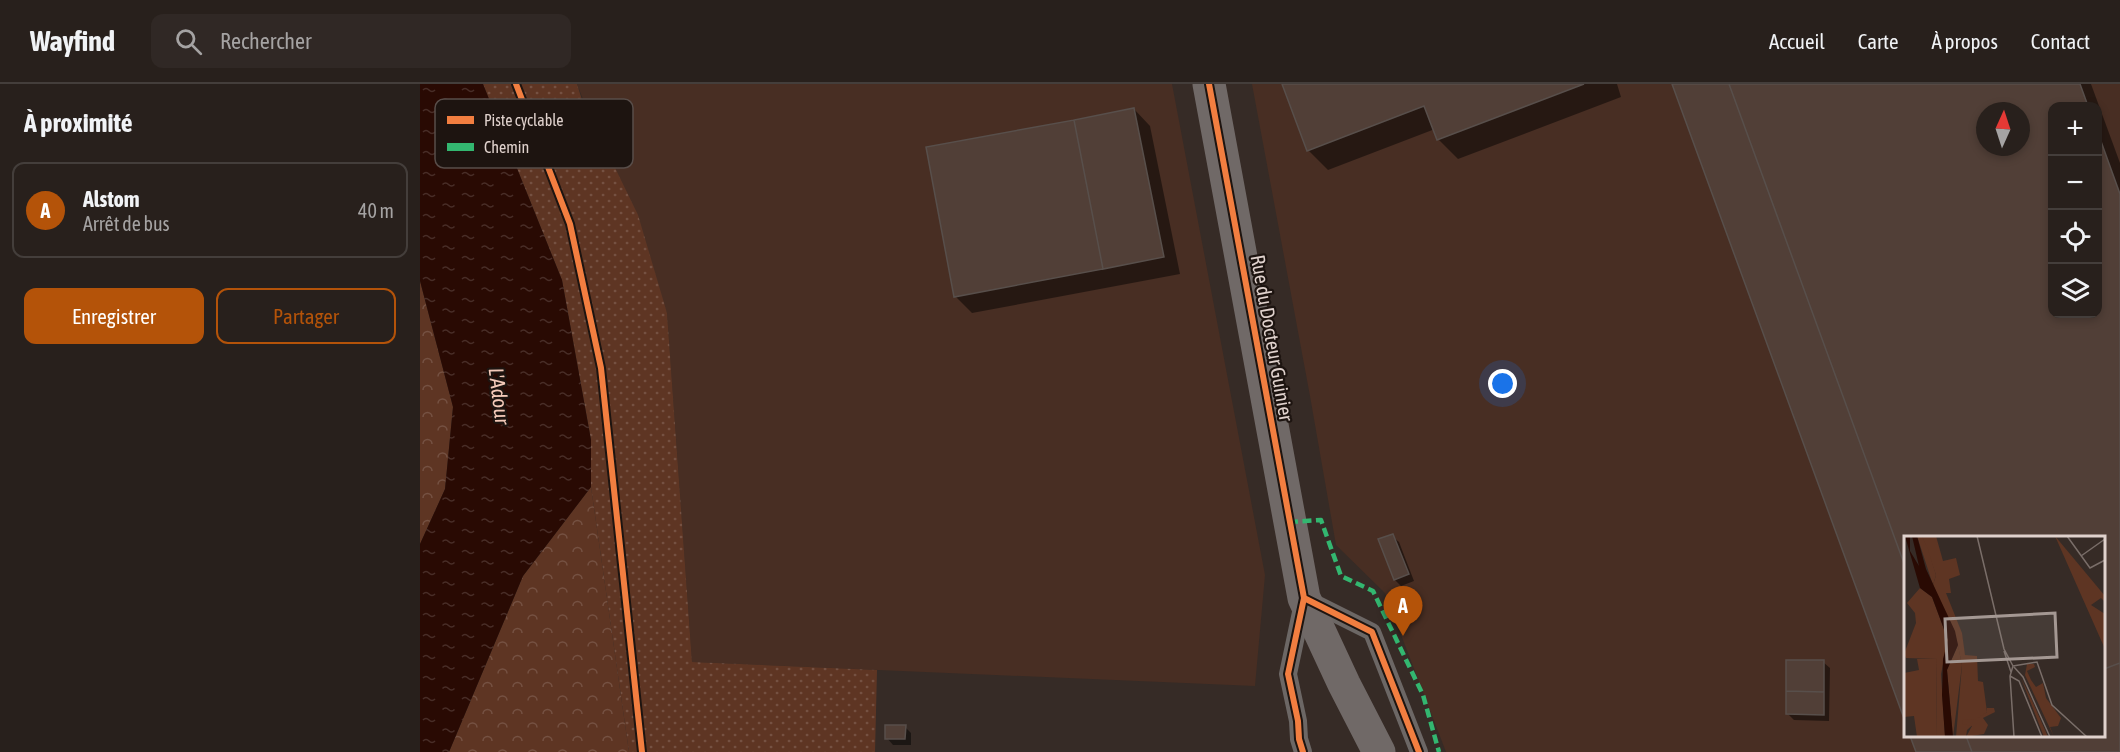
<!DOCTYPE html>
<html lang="fr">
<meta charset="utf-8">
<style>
:root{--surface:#28201c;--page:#302825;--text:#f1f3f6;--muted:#a5a3a3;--line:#443e3b;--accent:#b45309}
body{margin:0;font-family:"Asap Condensed",sans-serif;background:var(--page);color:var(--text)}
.controls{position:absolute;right:18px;top:18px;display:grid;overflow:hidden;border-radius:12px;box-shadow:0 3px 9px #0003}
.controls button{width:54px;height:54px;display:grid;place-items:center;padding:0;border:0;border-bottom:2px solid var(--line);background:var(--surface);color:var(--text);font:30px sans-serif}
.compass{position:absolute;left:1556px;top:18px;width:54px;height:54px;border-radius:50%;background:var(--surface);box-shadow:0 3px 9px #0003;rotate:3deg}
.you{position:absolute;left:1083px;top:300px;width:21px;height:21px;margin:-15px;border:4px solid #fff;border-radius:50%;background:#1a73e8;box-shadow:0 0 0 9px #1a73e833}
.badge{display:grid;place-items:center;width:39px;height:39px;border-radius:50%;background:var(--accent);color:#fff;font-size:20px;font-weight:700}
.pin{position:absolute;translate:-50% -50px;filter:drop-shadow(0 2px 3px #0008)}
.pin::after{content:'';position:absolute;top:32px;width:21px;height:18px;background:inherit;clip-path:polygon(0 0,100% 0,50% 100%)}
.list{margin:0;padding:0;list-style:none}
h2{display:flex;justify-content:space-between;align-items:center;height:78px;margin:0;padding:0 24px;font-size:26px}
h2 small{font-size:20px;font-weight:400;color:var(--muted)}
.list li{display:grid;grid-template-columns:39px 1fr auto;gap:18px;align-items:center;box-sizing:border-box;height:96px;margin:0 12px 12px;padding:0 12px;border:2px solid var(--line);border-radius:12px}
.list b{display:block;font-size:22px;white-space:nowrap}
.list p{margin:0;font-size:20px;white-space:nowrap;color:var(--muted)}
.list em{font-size:20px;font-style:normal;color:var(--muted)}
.actions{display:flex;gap:12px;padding:18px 24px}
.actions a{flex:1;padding:14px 0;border:2px solid var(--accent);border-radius:12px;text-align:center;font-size:21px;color:var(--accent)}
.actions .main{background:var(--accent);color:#fff}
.icon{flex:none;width:33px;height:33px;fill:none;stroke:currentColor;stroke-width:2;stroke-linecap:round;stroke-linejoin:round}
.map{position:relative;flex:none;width:1700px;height:668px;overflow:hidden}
header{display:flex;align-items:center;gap:36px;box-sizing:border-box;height:84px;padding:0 30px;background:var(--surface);border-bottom:2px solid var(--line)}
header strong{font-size:28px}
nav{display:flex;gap:33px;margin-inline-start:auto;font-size:21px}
.search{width:420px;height:54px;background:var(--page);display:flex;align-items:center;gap:15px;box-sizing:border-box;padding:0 21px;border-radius:12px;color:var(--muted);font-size:22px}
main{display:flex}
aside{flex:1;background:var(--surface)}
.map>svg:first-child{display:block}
</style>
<header>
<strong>Wayfind</strong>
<div class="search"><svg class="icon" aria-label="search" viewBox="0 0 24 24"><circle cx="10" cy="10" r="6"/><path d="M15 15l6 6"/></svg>Rechercher</div>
<nav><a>Accueil</a><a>Carte</a><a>À propos</a><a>Contact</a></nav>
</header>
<main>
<aside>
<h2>À proximité<small></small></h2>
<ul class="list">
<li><span class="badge">A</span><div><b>Alstom</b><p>Arrêt de bus</p></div><em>40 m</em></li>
</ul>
<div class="actions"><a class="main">Enregistrer</a><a>Partager</a></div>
</aside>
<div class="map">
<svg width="1700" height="668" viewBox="0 0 1700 668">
<defs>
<pattern id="grass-dots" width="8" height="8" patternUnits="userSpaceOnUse" patternTransform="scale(1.5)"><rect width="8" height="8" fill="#5e3523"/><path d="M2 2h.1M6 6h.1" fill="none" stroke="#755142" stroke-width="1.8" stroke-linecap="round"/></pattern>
<pattern id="forest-crowns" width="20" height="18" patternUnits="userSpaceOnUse" patternTransform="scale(1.5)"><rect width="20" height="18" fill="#5e3523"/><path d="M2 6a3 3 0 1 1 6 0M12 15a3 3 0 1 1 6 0" fill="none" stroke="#755142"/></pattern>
<pattern id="water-ripples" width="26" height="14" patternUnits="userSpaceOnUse" patternTransform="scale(1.5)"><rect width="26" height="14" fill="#290a03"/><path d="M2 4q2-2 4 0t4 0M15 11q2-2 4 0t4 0" fill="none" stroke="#482d27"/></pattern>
</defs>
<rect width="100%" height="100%" fill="#362b26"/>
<path fill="#482e23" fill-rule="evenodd" d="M 157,0 L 752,0 L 845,491 L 835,602 L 272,578 L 247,229 Z
M 832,0 L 1700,0 L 1700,668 L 1026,668 L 965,509 L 916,461 L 890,312 ZM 1632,22 L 1678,22 L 1678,230 L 1632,230 ZM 1565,27 L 1601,27 L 1601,63 L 1565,63 ZM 1486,454 L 1684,454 L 1684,652 L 1486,652 Z"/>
<path fill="url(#grass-dots)" d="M 63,0 L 157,0 L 162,16 L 218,131 L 247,229 L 272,578 L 457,586 L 455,668 L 209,668 L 171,403 L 171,356 L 142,196 Z"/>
<path fill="url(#forest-crowns)" d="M 0,197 L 33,323 L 25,405 L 0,460 Z
M 171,403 L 209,668 L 29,668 L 103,492 Z"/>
<path fill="url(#water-ripples)" d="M 0,0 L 63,0 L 142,196 L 171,356 L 171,403 L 103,492 L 29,668 L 0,668 L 0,460 L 25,405 L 33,323 L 0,197 Z"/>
<path fill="#0007" fill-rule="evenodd" d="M 864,0 L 1197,0 L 1201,13 L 1038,75 L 1018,55 L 1015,45 L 908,86 L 888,66 Z
M 1254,0 L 1671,0 L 1700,79 L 1700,668 L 1497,668 L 1491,652 L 1684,652 L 1684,454 ZM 1632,22 L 1678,22 L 1678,230 L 1632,230 ZM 1565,27 L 1601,27 L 1601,63 L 1565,63 Z
M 714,25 L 730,42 L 760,190 L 552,229 L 535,212 Z
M 972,452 L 979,458 L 994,497 L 981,502 L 975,496 Z
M 1403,578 L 1410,584 L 1409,637 L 1374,636 L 1368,630 Z
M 485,643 L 491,649 L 491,661 L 473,661 L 467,654 Z"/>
<path fill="#513f37" stroke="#584f4b" stroke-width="1.5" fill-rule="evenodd" d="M 862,0 L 1164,0 L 1017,56 L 1004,22 L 887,67 Z
M 1252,0 L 1309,0 L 1486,485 L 1486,640 Z
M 1309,0 L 1660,0 L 1668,22 L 1632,22 L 1632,230 L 1678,230 L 1678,49 L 1700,110 L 1700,579 L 1684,585 L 1684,454 L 1486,454 L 1486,485 ZM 1565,27 L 1601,27 L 1601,63 L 1565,63 Z
M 714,24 L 744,173 L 683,185 L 654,36 Z
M 654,36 L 683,185 L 534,213 L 506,63 Z
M 973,450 L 989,490 L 974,496 L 958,455 Z
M 1366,576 L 1404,576 L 1404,608 L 1366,607 Z
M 1700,579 L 1700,668 L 1552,668 L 1546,652 L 1684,652 L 1684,585 Z
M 1366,607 L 1404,608 L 1404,631 L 1366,630 Z
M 465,641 L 486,641 L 485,655 L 465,655 Z
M 1490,652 L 1546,652 L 1552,668 L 1496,668 Z"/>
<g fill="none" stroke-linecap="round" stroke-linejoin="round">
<path stroke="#6c6765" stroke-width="18" d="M 883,668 L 879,655 L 878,637 L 868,590 L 884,514 L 952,548 L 999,668"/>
<path stroke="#706967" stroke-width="33" d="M 789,0 L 884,514 L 924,600 L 959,668"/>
<path stroke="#33b770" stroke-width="4.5" stroke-dasharray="9 4.5" stroke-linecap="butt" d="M 869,438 L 901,436 L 921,492 L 953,507 L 1003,611 L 1019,668"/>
<defs>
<path id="cycleway" d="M 96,0 L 150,140 L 181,284 L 222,668
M 789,0 L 884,514 L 868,590 L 878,637 L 879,655 L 883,668
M 884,514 L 952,548 L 999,668"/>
</defs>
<use href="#cycleway" stroke="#1d1410" stroke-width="10"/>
<use href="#cycleway" stroke="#f27e40" stroke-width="6"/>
</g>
<g text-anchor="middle" stroke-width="4.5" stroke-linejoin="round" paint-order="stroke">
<g font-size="20" fill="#e0d2cd" stroke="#1d1410">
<text transform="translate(852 254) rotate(80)" y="7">Rue du Docteur Guinier</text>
</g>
<g font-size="21" font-style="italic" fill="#f4cab9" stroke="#1d1410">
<text transform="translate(79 312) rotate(83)" y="7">L'Adour</text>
</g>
</g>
<g transform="translate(1484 452)">
<rect width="201" height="201" fill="#362b26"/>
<path d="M 18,0 L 32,0 L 39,25 L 52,22 L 56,39 L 45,43 L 47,57 L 42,57 L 58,97 L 61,119 L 73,120 L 74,145 L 79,146 L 83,176 L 63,194 L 62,201 L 52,201 L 58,129 L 53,106 L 29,49 L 32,39 ZM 151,0 L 201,60 L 201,66 L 197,62 L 187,69 L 201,78 L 201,113 ZM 13,123 L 33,123 L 32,201 L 13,201 L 10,180 L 0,181 L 0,137 L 15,134 ZM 123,128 L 130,128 L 131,131 L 123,135 L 127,144 L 132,151 L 139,147 L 142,162 L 157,182 L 154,190 L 146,191 L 150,201 L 121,139 ZM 117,142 L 127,162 L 144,201 L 140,201 Z" fill="#5e3523"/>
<path d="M 13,0 L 18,0 L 24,13 L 32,39 L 29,49 ZM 16,52 L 28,61 L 44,104 L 37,138 L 41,201 L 32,201 L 33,123 L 2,122 L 0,118 L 12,87 L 11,77 L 3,67 ZM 54,109 L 58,129 L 49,201 L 43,134 ZM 83,172 L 90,172 L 91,176 L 79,182 L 84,189 L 80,198 L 62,201 L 68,190 L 58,188 L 59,184 L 72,183 L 83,176 Z" fill="#5e3523"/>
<path d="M 1,0 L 6,0 L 6,15 L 15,30 L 8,0 L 13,0 L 22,33 L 51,95 L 54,109 L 43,134 L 49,201 L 41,201 L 38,159 L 39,123 L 44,104 L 28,61 L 16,52 Z" fill="#290a03"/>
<path fill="none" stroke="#7a6e69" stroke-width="1.5" d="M 73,0 L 100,113 L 109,130 L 106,140 L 110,201M 163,0 L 186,32 L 201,24M 177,20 L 201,3M 100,115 L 107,136M 109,130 L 133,126 L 148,169 L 183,201M 110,131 L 119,141 L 146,201M 106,140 L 115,145 L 138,201"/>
<path fill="#a49893" fill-opacity="0.15" stroke="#a49893" stroke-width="3" d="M 151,77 L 153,121 L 43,126 L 41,83 Z"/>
<rect width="201" height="201" fill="none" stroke="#e0d2cd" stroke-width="3"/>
</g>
<rect x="15" y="15" width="198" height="69" rx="9" fill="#1d1410" stroke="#584d49" stroke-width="1.5"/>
<rect x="27" y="32" width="27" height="8" fill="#f27e40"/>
<rect x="27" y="59" width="27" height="8" fill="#33b770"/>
<g font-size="16" fill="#e0d2cd">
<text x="64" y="42">Piste cyclable</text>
<text x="64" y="69">Chemin</text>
</g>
</svg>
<div class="controls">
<button>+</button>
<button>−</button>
<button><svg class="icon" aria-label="locate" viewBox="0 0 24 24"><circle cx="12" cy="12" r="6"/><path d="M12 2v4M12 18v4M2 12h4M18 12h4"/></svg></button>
<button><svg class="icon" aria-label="layers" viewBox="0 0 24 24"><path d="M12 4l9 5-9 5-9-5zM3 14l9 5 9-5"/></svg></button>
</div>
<svg class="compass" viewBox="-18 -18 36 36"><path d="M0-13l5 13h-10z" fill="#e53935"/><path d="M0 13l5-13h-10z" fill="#a5a3a3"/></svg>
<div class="you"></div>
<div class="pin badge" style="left:983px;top:552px">A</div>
</div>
</main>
